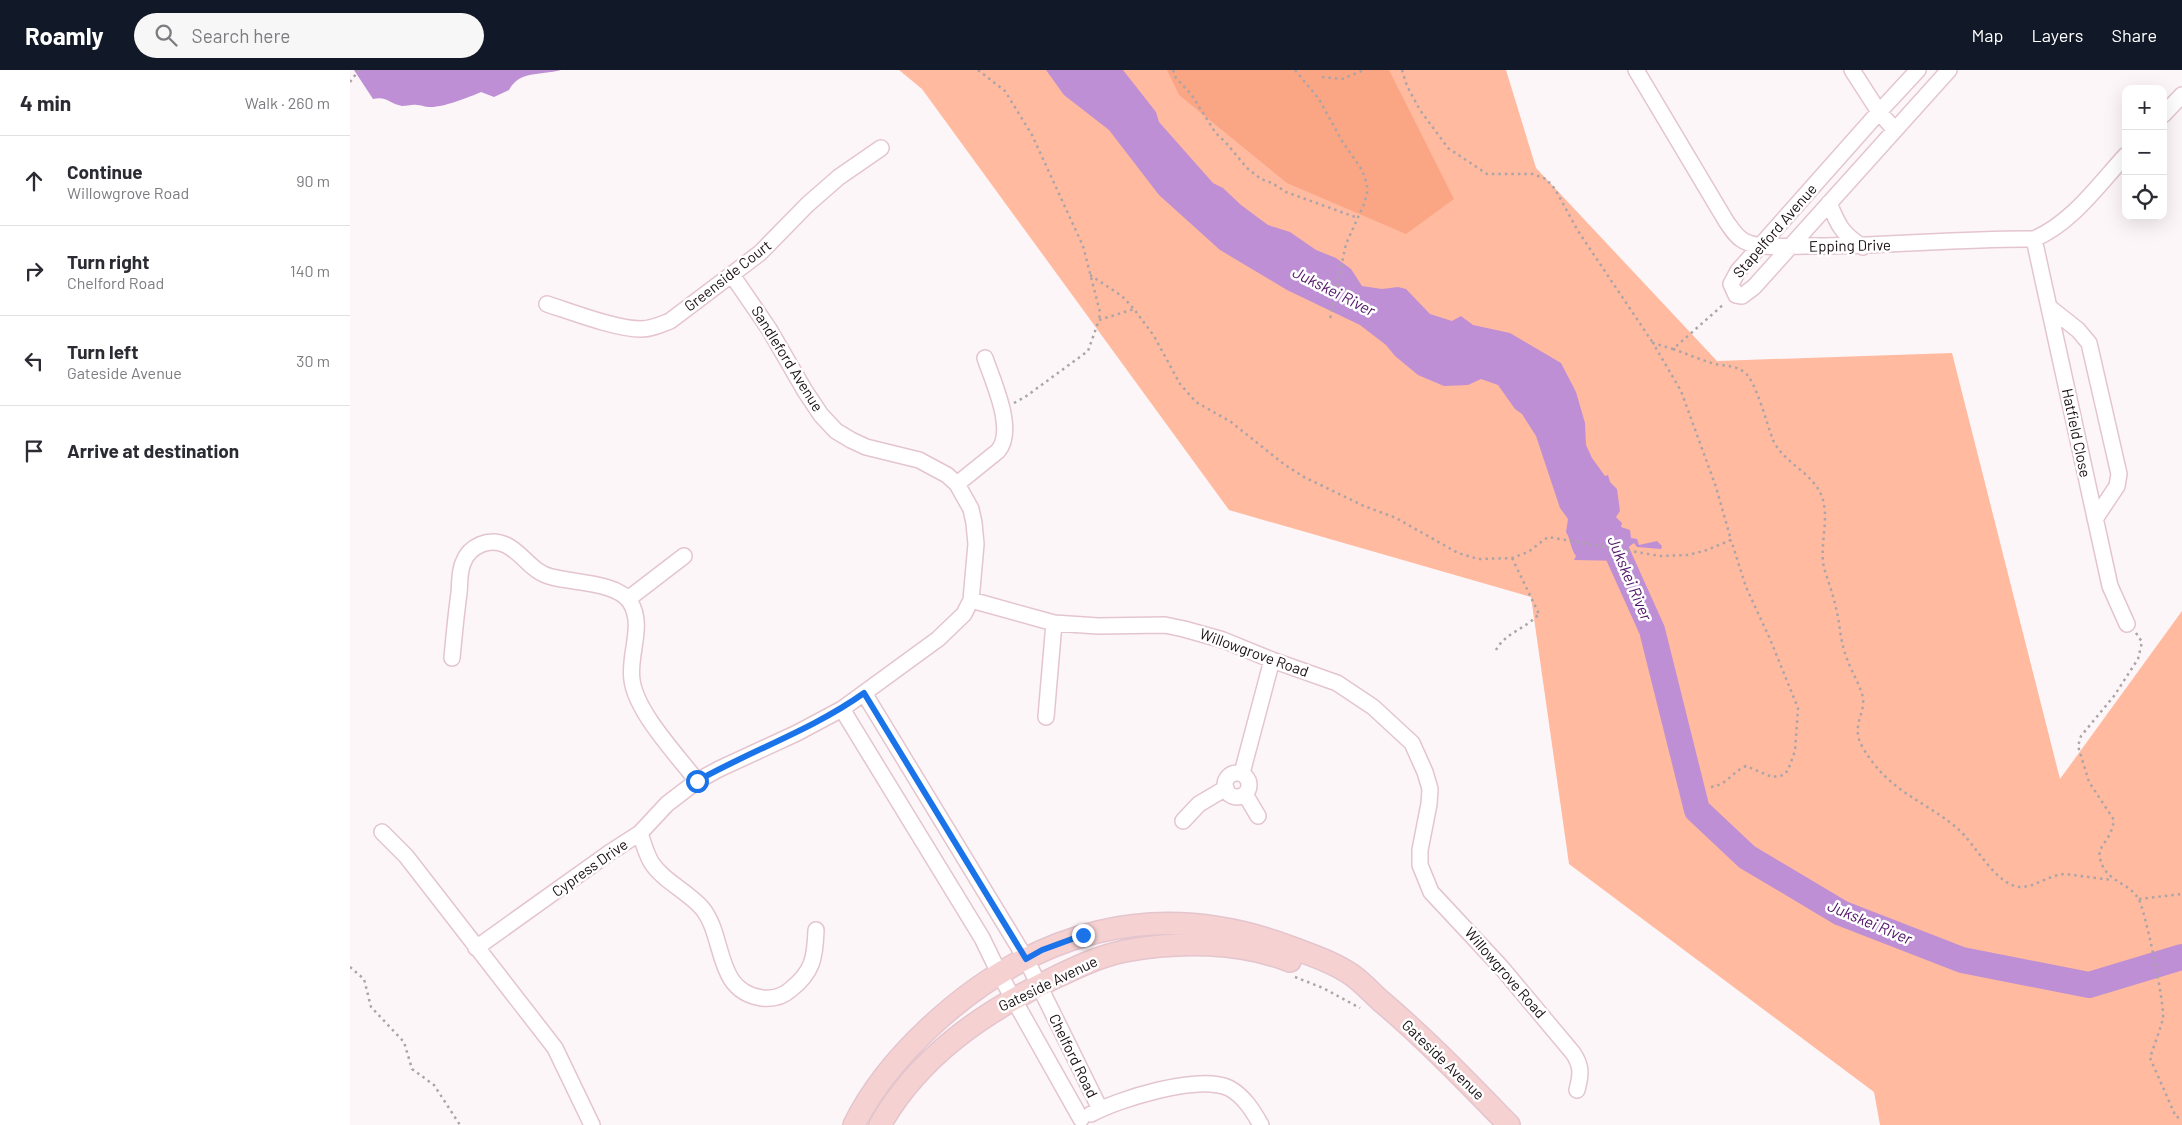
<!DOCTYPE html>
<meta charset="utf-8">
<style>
:root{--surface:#fff;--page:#f7f7f7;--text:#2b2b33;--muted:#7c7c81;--line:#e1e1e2;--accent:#111827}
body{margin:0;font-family:Barlow,sans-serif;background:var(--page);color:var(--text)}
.controls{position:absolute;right:15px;top:15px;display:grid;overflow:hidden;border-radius:10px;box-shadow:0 5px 20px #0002}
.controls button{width:45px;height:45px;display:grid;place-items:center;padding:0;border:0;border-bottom:1px solid var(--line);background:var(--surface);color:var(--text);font:25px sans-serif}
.stop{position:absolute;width:15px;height:15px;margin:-11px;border:4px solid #1a73e8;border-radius:50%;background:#fff}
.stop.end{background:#1a73e8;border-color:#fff;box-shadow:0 1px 5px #0008}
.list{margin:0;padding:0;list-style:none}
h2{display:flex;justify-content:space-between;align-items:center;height:65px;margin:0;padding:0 20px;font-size:21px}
h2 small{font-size:16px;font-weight:400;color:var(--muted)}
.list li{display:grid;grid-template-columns:32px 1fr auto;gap:15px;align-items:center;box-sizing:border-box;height:90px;padding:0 20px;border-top:1px solid var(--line)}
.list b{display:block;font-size:19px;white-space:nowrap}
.list p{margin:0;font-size:16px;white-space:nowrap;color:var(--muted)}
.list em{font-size:16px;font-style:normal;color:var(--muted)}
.icon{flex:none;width:28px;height:28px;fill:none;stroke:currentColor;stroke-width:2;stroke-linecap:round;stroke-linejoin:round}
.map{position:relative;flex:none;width:1832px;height:1055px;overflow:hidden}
header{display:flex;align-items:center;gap:30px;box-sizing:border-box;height:70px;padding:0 25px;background:var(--accent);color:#fff}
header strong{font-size:24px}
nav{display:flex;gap:28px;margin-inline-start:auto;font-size:18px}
.search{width:350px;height:45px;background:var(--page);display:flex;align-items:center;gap:12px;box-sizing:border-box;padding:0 18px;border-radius:28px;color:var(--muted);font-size:19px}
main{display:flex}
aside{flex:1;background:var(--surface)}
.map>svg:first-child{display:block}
</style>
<header>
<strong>Roamly</strong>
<div class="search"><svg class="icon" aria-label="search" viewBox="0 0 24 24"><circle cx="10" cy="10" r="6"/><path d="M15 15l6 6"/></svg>Search here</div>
<nav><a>Map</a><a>Layers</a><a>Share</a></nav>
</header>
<main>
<aside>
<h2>4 min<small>Walk · 260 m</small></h2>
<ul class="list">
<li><svg class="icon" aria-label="ahead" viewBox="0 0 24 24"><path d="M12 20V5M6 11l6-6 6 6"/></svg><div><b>Continue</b><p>Willowgrove Road</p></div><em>90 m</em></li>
<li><svg class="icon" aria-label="right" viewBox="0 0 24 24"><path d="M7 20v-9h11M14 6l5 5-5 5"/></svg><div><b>Turn right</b><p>Chelford Road</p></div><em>140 m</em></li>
<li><svg class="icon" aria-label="left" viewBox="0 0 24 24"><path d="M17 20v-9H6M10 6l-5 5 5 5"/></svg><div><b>Turn left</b><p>Gateside Avenue</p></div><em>30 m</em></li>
<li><svg class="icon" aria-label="arrive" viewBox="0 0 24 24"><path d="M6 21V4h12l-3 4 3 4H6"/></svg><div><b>Arrive at destination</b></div></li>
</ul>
</aside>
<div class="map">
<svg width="1832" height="1055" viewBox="0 0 1832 1055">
<rect width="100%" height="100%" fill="#fcf6f8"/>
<path fill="#ffbaa0" d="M 549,0 L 1156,0 L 1186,98 L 1367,291 L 1602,283 L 1710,709 L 1832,541 L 1832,1055 L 1530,1055 L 1524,1022 L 1219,794 L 1181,527 L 879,440 L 572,19 Z"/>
<path fill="#faa584" d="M 817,0 L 1039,0 L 1104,129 L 1056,164 L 937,113 L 829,25 Z"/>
<path fill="#be8fd4" d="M 4,0 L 211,0 C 189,6 170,0 159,20 L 144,27 L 131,22 C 120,27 92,38 79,37 C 75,37 71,35 67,35 C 62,34 57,36 52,36 C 39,34 38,26 23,29 Z
M 696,0 L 773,0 L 806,42 L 809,52 L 863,113 L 873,118 L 891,135 L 918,155 L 940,162 L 966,180 L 986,188 L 1001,199 L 1012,216 L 1032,219 L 1048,217 L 1056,219 L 1080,244 L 1102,251 L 1111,246 L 1123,255 L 1160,263 L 1211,293 L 1226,322 L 1235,353 L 1236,375 L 1242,388 L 1255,406 L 1258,405 L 1260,412 L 1267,419 L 1270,441 L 1266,447 L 1272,453 L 1271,457 L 1280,460 L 1281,468 L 1287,469 L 1289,475 L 1307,471 L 1312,476 L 1311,479 L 1287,477 L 1284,473 L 1277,478 L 1278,488 L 1276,488 L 1277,491 L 1224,490 L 1226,486 C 1220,478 1221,470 1216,462 L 1218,449 L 1210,438 L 1186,366 L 1172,344 L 1165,339 L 1148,315 L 1131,309 L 1118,315 L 1094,316 L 1068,305 L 1045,286 L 1036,275 L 1010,255 L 937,220 L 870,180 L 809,125 L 759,60 L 714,25 Z"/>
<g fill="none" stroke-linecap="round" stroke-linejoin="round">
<path stroke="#be8fd4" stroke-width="26" d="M 1256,458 L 1302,560 L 1347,740 L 1397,787 L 1491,843 L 1612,890 L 1739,915 L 1832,887"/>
<defs>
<path id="street" d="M 1286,0 L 1376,151 C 1381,158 1386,167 1394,171 C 1408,179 1439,176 1455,176 C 1531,177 1608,168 1684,169 C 1722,153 1749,114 1776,85
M 1502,0 L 1529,42 L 1544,59
M 1568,0 L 1529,42 L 1388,201 L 1381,214 L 1386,225 L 1392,226 L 1404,217 L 1599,0
M 1813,45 L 1832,25
M 1479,133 C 1488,155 1492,164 1513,177
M 1684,169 L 1760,516 L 1777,554
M 197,234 C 222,242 266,259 291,259 C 301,259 310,255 320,251 L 410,183 L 458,134 L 489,107 L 531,78
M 1699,237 L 1728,260 L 1739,273 L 1769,404 L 1767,416 L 1745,449
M 607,414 L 648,381 C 666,360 643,312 635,288
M 278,529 L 334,486
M 621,530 L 704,553 L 748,556 L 815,555 L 834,559 L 873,570 L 922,590 L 987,613 L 1023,637 L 1062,673 L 1075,702 L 1080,719 L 1079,734 L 1070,780 L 1070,795 L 1081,822 L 1151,897 L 1223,983 C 1232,996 1231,1005 1227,1020
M 102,588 C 104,566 106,545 109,523 C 110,514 109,502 113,493 C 119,476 139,467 156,475 C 173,483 182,503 202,507 C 224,513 267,512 280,532 C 295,555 278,585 282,610 C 286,642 327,685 347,711
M 514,623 L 676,889 L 750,1039
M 492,639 L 632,868 L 650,905 L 731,1049
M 696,647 L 704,553
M875 715a12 12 0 1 1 24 0a12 12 0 1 1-24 0Z
M 892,703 L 922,590
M 895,724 L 908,746
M 833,751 L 849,734 L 876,718
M 32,762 L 56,786 L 205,978 L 242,1055
M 290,763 C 293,773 296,783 301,792 C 313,811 337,821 352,838 C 376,867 364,921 412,928 C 422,929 432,927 440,920 C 463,902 465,888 466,860
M 126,878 L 259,783 L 290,763 L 317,734 L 347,711 L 369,699 L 447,663 L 492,639 L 588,569 L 614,544 L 621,530 L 626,474 L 624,453 L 621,439 L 607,414 L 597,405 L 569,390 L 516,377 L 501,370 L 486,361 L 471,345 L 455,321 L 419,259 L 382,205
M 741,1044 C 769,1029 848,1004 879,1018 C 894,1026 903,1041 911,1055"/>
<path id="secondary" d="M 504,1055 C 522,1018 550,985 580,957 C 683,861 805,826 940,877 C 961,885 983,892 1002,905 C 1013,913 1022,923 1032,932 C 1077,970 1118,1013 1159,1055
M 530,1055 C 569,986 634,942 704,908 C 727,897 750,886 775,881 C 828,871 889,871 940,891"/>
</defs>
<use href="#street" stroke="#e4c5ce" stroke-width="18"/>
<use href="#secondary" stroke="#e4c5ce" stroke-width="24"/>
<path stroke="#aca4a7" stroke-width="2.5" stroke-dasharray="2.5 4" stroke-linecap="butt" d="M 628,0 L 655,21 L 682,65 L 733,176 L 750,242 L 749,250
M 823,0 L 826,8 L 841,24 L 865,62 L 877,74 L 897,98 L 911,109 L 922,113 L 936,122 L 1008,148
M 945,0 L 969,29 L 992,71 L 1012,100 L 1017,114 L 1017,124 L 1014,134 L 996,174 L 980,249
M 1052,0 L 1057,16 L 1070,40 L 1098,78 L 1137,104 L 1183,104 L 1196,109 L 1205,119 L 1228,161 L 1303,273
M 972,7 L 992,9 L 1014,0
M 0,12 L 9,0
M 740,205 L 772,226 L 784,239
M 1323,279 C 1337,284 1351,290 1365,294 C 1375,296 1385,295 1394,302 C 1406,310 1417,355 1423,370 C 1434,394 1463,402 1472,427 C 1480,449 1469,475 1474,498 C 1478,511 1483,524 1486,538 C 1490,554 1490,570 1496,586 C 1500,599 1508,611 1512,624 C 1518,642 1499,655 1513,678 C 1539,722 1572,729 1607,758 C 1625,773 1647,818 1672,817 C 1687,816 1699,805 1715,804 L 1762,810
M 664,333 L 675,327 L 738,281 L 749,250 L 784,239 L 804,266 L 830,314 L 846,332 L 881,352 L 935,395 L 954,407 L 1014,436 L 1046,448 L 1108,483 L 1128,489 L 1162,488 L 1178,482 L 1198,467 L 1310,486 L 1338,485 L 1357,480 L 1381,470 L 1366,417 L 1331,321 L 1303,273 L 1323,279 L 1374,234
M 1162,488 L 1190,546
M 1786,563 L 1792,572 L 1788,589 L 1764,626 L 1731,666 L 1728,676 L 1739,712 L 1764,750 C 1763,754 1763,758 1761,761 C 1758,771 1747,778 1750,788 C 1755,812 1777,811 1788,828 C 1795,838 1815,936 1813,948 C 1810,961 1804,975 1800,988 L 1826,1047 L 1832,1048
M 1146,580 C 1154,564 1176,558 1188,545
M 1361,717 C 1377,715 1382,702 1396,696 L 1422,707 L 1434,705 L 1438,700 L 1445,681 L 1448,638 L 1420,569 L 1396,517 L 1381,470
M 1789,829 L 1832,824
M 0,897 L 14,909 L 21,937 L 54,972 L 62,999 L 84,1015 L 110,1055
M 945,907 L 973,918 L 1010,938"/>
<use href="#street" stroke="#fff" stroke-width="15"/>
<use href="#secondary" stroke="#f5d1d2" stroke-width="21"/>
</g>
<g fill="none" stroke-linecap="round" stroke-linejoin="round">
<path stroke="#1a73e8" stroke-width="6" d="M 347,711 C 402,680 462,660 514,623 L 676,889 L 692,880 L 733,865"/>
</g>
<g text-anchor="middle" stroke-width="5" stroke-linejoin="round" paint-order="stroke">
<g font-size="15" fill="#190f12" stroke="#fff">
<text transform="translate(1425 161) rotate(-49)" y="5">Stapelford Avenue</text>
<text transform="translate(1500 176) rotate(-1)" y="5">Epping Drive</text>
<text transform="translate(378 206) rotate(-38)" y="5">Greenside Court</text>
<text transform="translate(437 289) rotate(58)" y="5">Sandleford Avenue</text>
<text transform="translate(1726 363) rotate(78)" y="5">Hatfield Close</text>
<text transform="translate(904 583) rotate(20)" y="5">Willowgrove Road</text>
<text transform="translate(240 798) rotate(-35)" y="5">Cypress Drive</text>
<text transform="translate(1155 903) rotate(49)" y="5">Willowgrove Road</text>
<text transform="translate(698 914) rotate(-26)" y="5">Gateside Avenue</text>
<text transform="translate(723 986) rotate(64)" y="5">Chelford Road</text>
<text transform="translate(1093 990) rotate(44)" y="5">Gateside Avenue</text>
</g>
<g font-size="16" font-style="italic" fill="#511468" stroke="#fff">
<text transform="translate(984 221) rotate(27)" y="6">Jukskei River</text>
<text transform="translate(1280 508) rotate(67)" y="6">Jukskei River</text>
<text transform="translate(1520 852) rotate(23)" y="6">Jukskei River</text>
</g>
</g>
</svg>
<div class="controls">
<button>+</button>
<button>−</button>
<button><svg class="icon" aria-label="locate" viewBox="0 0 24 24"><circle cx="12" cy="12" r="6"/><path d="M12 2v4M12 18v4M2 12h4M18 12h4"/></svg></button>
</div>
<div class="stop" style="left:347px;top:711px"></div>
<div class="stop end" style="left:733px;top:865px"></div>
</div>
</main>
